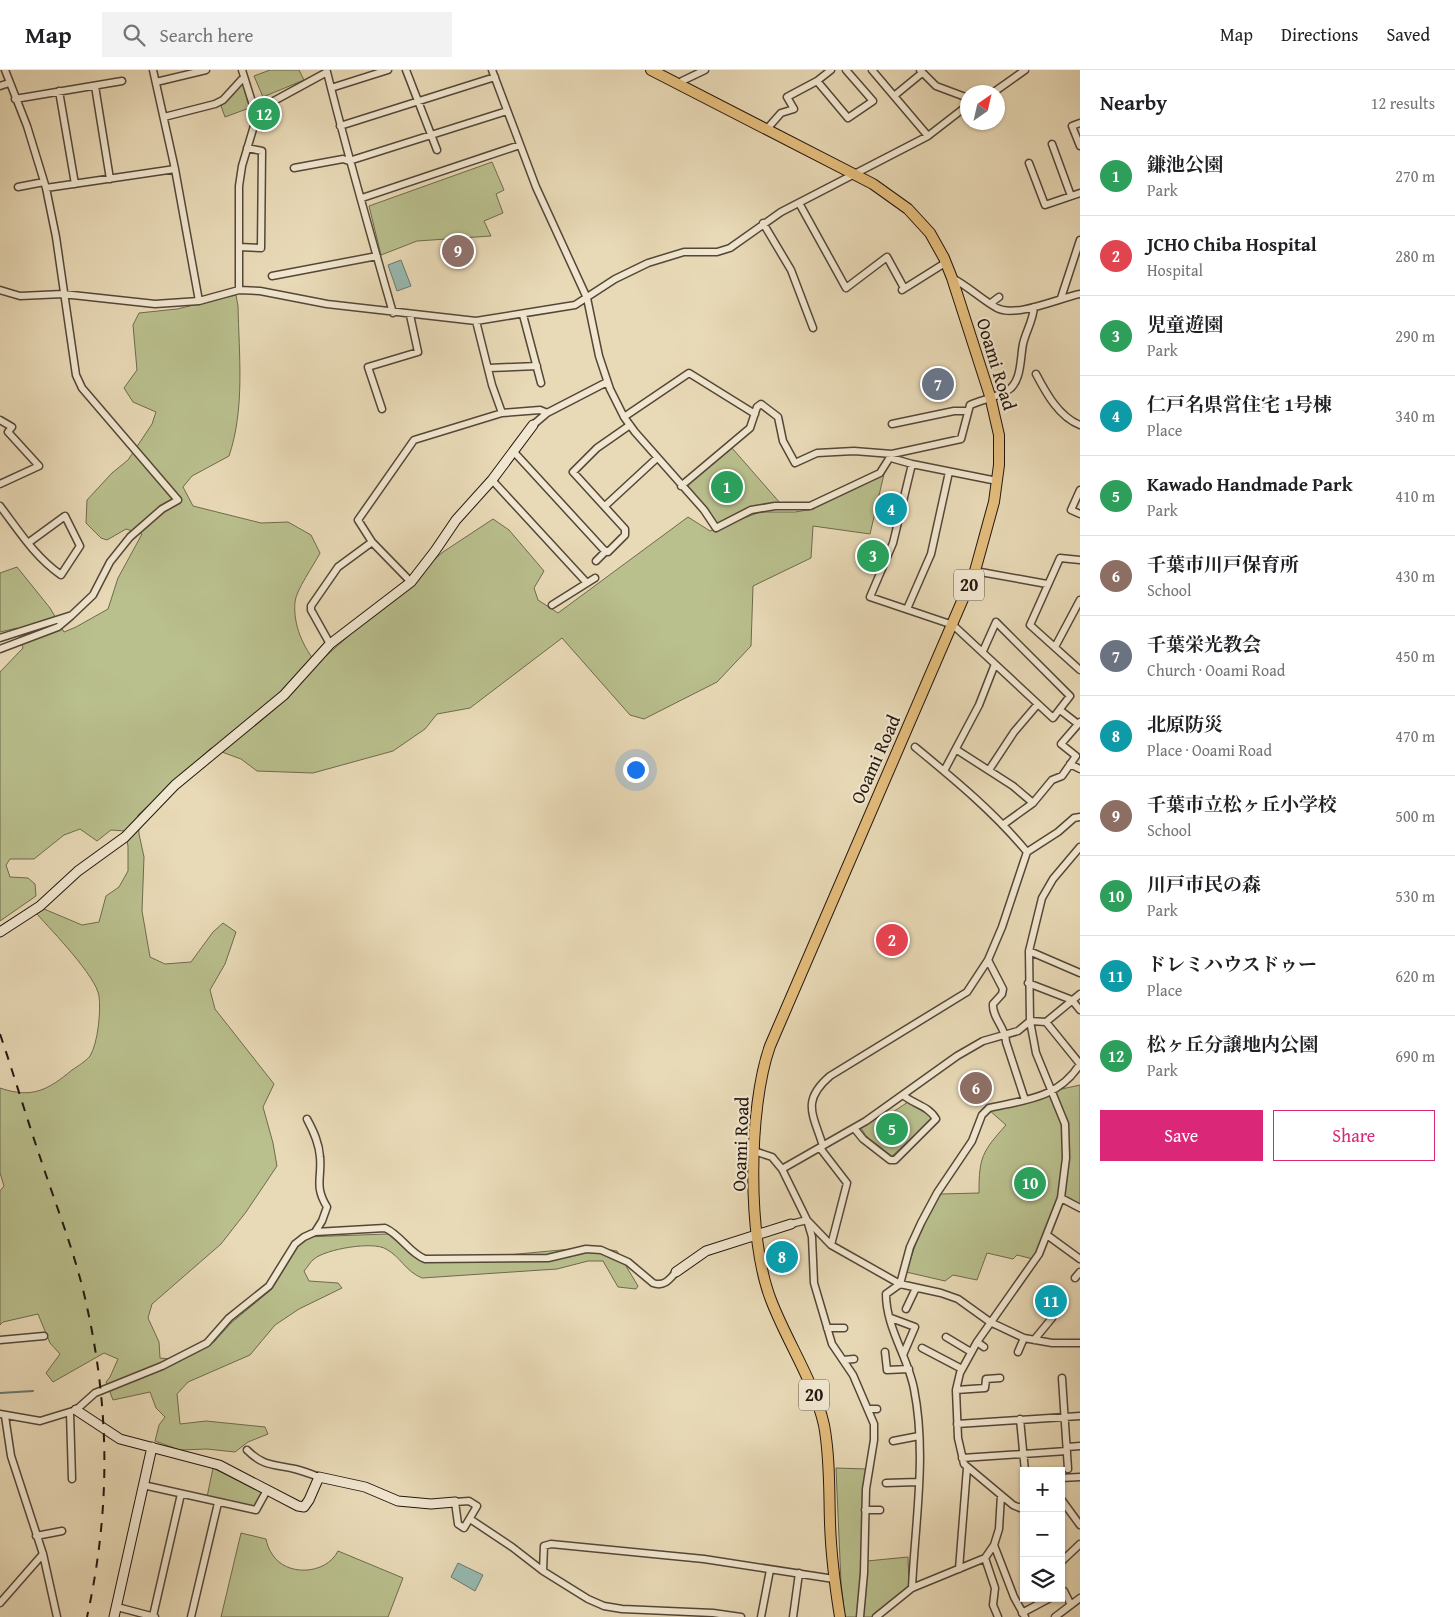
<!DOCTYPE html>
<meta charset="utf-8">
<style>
:root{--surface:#fff;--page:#f2f2f2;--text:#202124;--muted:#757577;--line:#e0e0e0;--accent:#db2777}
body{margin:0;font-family:"Gentium Book Plus","Noto Serif JP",serif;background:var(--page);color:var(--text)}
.controls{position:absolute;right:15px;bottom:15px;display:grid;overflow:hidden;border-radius:0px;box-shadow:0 1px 4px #0004}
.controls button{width:45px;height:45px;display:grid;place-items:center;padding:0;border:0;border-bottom:1px solid var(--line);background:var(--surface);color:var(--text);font:25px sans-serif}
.compass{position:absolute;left:960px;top:15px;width:45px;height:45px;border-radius:50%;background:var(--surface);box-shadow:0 1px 4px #0004;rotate:34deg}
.you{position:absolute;left:635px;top:699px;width:18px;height:18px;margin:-12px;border:4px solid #fff;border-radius:50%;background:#1a73e8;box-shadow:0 0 0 8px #1a73e833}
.badge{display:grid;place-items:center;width:32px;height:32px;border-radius:50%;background:var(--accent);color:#fff;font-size:16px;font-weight:700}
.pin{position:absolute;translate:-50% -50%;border:2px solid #fff;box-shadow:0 1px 5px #0006}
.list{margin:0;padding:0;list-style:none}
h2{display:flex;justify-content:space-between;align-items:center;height:65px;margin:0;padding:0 20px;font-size:21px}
h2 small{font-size:16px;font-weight:400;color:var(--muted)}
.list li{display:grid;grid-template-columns:32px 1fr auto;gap:15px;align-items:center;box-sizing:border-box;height:80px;padding:0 20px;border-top:1px solid var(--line)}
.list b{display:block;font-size:19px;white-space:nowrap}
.list p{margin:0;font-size:16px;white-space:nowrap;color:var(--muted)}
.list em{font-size:16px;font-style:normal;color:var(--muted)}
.actions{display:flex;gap:10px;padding:15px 20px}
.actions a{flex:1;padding:11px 0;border:1px solid var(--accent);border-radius:0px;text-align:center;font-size:18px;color:var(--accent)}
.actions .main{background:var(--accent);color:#fff}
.icon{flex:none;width:28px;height:28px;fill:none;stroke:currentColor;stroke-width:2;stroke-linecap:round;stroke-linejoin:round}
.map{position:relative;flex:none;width:1080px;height:1547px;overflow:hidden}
header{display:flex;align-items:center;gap:30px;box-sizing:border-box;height:70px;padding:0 25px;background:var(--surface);border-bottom:1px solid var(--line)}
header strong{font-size:24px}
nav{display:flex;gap:28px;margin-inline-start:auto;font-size:18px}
.search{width:350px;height:45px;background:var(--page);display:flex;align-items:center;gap:12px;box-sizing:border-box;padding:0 18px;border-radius:0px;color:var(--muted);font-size:19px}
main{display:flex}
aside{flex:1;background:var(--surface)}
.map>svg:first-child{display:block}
</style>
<header>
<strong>Map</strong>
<div class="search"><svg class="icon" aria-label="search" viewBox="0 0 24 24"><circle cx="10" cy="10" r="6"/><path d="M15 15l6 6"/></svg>Search here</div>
<nav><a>Map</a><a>Directions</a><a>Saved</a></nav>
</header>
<main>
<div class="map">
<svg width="1080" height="1547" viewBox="0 0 1080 1547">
<rect width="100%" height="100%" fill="#e9dab7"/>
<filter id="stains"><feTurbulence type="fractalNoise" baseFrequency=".004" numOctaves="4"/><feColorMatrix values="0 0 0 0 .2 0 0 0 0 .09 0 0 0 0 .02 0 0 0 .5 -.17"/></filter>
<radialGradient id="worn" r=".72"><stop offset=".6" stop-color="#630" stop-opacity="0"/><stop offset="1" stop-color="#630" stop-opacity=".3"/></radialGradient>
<path fill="#b9bf8d" stroke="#6e6a4e" d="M 270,0 L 299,0 L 304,10 L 263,27 L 254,6 Z
M 243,14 L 248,33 L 252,37 L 225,47 L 221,36 Z
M 492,92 L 504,120 L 496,124 L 503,143 L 484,151 L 491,166 L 417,171 L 381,185 L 369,136 Z
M 236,225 L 238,236 C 239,285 245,339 229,386 L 192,406 L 183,417 L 193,436 L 261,453 L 288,452 L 311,465 L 320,483 C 314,495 296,520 295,532 C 293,555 303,577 317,594 L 443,482 L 493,449 L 509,460 L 544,501 L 534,518 L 538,530 L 558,543 L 688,447 L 710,461 L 760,442 L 795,442 L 814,439 L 814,437 L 884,404 L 870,464 L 813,456 L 811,488 L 753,516 L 751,576 L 717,612 L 644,649 L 630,645 L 562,568 L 470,638 L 437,644 L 425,659 L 393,681 L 313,703 L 257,701 L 241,689 L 211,678 L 138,745 L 139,764 L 144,787 L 142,841 L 150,887 L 165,894 L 191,892 L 213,862 L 223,853 L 236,862 L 225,894 L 210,920 L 215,939 L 274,1014 L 263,1037 L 273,1073 L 277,1096 L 246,1142 L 221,1174 L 152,1234 L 148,1248 L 159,1272 L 160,1288 L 179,1290 L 214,1272 L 231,1253 L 272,1219 L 304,1167 L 388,1164 L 403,1177 L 432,1192 L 593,1177 L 617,1181 L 638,1216 L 636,1219 L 618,1217 L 603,1191 L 588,1191 L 557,1199 L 422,1208 C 405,1201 401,1187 386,1179 C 373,1171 326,1179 314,1189 C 310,1192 307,1198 304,1201 L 309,1211 L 338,1213 L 342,1218 L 299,1239 L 275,1255 L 250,1285 L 188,1312 L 177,1324 L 180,1354 L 206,1351 L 265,1357 L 268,1364 L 248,1372 L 235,1382 L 207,1379 L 180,1380 L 155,1371 L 159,1355 L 165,1347 L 156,1338 L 150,1322 L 113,1330 L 106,1312 L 110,1307 L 118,1289 L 104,1283 L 53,1312 L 46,1303 L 60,1284 L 50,1273 L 38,1244 L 3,1252 L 0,1255 L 0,1121 L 4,1116 L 0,1103 L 0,1018 C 32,1029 48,1020 72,1000 C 78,996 86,991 90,986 C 98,973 101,941 99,926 C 96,906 52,861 37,844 L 44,839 L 82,855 L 99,852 L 106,826 L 119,817 L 128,801 L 128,776 L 125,761 L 111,760 L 97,771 L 80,759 L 64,765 L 34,789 L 10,789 L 6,795 L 10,807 L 28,808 L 35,814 L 36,826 L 0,851 L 0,602 L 23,578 L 17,558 L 0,562 L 0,503 L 17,497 L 50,538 L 64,562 L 76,557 L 108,539 L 118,508 L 142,464 L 126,459 L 107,470 L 101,468 L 86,453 L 87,430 L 112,403 L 128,390 L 152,354 L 156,342 L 133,332 L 124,318 L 137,300 L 133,255 L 139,243 L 177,239 Z
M 732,378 L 781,434 L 748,438 L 717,456 L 688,419 L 688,415 Z
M 866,470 L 886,475 L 887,477 L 878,499 L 861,494 Z
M 1080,1015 L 1080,1136 L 1060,1126 L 1033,1189 L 1017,1185 L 1013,1189 L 987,1183 L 977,1210 L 953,1205 L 945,1211 L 906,1202 L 923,1153 L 941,1124 L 979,1123 C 979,1087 982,1082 1006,1055 L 989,1040 L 1042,1028 L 1057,1020 Z
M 908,1032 L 919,1037 L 933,1049 L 892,1086 L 866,1066 L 861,1058 L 886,1041 L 890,1044 Z
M 213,1398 L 262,1423 L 256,1436 L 251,1438 L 207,1427 Z
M 836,1398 L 867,1399 L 863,1417 L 863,1465 L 858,1547 L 845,1547 L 841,1513 Z
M 241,1463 L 266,1469 C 267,1474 269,1480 272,1484 C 286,1507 326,1505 338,1481 L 403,1508 L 388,1547 L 221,1547 Z
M 908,1487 L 909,1518 L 873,1547 L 863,1547 L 862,1539 L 866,1521 L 867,1491 Z"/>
<path fill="#97bab2" stroke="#687870" d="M 401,190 L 411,216 L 397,221 L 388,195 Z
M 458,1493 L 483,1505 L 475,1521 L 451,1507 Z"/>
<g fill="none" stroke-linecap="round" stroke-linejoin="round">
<path stroke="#687870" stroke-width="2" d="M 0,1323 L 33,1321"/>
<defs>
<path id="street" d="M 153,0 L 175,99 L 199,231
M 406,0 L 437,80
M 492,0 L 536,117 L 587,228 L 599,286 L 610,319 L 624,347 L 635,362 L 704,440 L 716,458 L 751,440 L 775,436 L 810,436 L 880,403 L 892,384
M 872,0 L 928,66
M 920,0 L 936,16 L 968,28
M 817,11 L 848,48 L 873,31 L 846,0
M 156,12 L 206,0
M 0,16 L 9,13
M 95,16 L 110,109
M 680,16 L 682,11 L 705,0
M 331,18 L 388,0
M 59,21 L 75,114
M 994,22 L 1025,0
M 894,26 L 922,3
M 15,29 L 122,11
M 259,39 L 327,2 C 347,83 370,163 393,243
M 164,47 L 215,34 L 223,30 L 244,7
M 1080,53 L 1072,56 L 1080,76
M 340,56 L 495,7
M 766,60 L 781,43 L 794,39 L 787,27 L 817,11 L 831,0
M 1052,74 L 1071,126
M 1029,93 L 1045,135 L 1080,123
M 294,98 L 343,89 L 349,91 L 507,41
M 18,117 L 44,112
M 46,118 L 175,99
M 362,128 L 520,75
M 799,133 L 846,218 L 887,187 L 904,218
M 763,153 L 791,200 L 813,258
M 239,177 L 261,178 L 262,81 L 247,78
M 272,206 L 377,186
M 952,208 C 968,216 981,229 997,238 C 1016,248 1059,228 1080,224
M 0,220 L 20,226 L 63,224 L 155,234 L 199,231 L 239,220 L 260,221 L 327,234 L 476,251 L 575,235 L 615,209 L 648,193 L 684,182 L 717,182 L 730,178 L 781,142 L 928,66 L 968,35
M 239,220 L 239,116 L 242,96 L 259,39 L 252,32 L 242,0
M 902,220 L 945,193
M 1061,228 L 1080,170
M 991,233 L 999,227
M 523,245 L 541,313
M 476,251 L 492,315 L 502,343
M 489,298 L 537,296
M 1036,304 C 1046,323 1059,347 1080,355
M 382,339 L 368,297 L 418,282 L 410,245
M 624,347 L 689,303 L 755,344
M 0,350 L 12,357 L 8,362 L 39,396 L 0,414
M 892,354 L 954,341 L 968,341
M 533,355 L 547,343 L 607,312
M 514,382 L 604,480 L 608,482 L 625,465 L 625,459 L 573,402 L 597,378 L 630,355
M 891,388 L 912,394 L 997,411
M 912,394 L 893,473 L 870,527 L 953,555 L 1053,648 L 1070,626 L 996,552 L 983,581
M 492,410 L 587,513 L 552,535
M 681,416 L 750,358 L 757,337 L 761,334 L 778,347 L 783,371 L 795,393 L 817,383 L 854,381 L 892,384 L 961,369 L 970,335 C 982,330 996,327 1007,321 C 1022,312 1020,289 1023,274 C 1026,261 1033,251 1034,237
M 1080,420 L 1071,440 L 1080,444
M 0,436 C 19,461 35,487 61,505 L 80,476 L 65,446 L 28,473
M 605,436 L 657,388
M 1080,490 L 1060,488 L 1030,555 L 1080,600
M 596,491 L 606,481
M 975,501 L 1047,514
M 411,512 L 372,472 L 358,450 L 414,370 L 502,343 L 540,340 L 547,343
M 587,513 L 595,508
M 907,539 L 931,484 L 949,402
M 0,568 L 72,545 L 93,525 L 110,492 L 130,467 L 162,439 L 178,430 L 82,318 L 76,305 L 56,167 L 46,118 L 27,56 L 5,0
M 330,574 L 311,540 L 311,536 L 338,497 L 372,472
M 1055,577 L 1080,530
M 0,579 L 58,557 L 71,546
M 1060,640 L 1078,654
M 915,677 C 955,710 994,742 1027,782
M 957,680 L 1013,716 L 1033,733
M 1070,694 L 1080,699
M 989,700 L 1014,662 L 1037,635
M 944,701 L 979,635 L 995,594
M 1004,754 L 1033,733 L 1052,710 L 1062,706 L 1076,686 L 1061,674 L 1080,652
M 1029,881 L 1080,903
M 988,890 L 1003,919 L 1002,924 L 993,934 C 992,948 1006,958 1006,972 L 1025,1030
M 1028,913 L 1072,930 L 1080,940
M 1046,952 L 1080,924
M 307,1049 C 314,1062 319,1073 320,1087 C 322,1108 314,1116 327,1137 L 322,1151 L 315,1162
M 854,1058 L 863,1069 L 890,1090 L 895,1090 L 936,1049 C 929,1036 913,1034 903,1025
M 823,1076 C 813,1044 801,1031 830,1006 L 967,922 L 988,890 L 1002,857 L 1027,782 L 1058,762 L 1074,748 L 1080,747
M 820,1078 L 847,1113 L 831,1175
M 754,1081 L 772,1087 L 782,1099 L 807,1150 L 812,1167 L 814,1213 L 832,1274 L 853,1305 L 874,1354 L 874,1370 L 866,1419 L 864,1503 L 860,1547
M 782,1099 L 866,1051 L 957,986 L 983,971 L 1018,961 L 1030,951 L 1046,952 L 1080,994
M 1061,1128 L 1080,1138
M 791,1154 L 807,1150 L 831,1175 L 900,1214 L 941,1223 L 958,1229 L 990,1252 L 1024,1268 L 1052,1273 L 1080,1273
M 1047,1165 L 1080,1189
M 1075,1208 L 1080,1202
M 906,1239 L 916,1218
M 891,1248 L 915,1257 L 903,1285
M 827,1258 L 844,1258
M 946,1267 L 971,1282
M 0,1270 L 44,1266
M 1034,1270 L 1052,1248
M 977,1272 L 984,1277
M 922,1278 L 962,1299
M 885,1282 L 887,1300 L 909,1299
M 1018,1282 L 1024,1268
M 843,1290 L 854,1289
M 1062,1308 L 1068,1399
M 956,1320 L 985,1318 L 986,1309 L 1000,1308
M 868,1339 L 877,1339
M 70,1342 L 72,1409
M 0,1344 L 40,1351 L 76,1340 L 95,1323 L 162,1296 L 207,1273 L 229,1248 L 269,1216 L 295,1174 L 304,1167 L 315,1162 L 385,1158 C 401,1165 409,1183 425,1189 L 548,1188 L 586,1179 L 601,1180 L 628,1192 L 653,1213 C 664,1217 669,1210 676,1202
M 5,1346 L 11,1386 L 43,1484 L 57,1547
M 1020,1349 L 1025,1401
M 957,1354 L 1080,1346
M 893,1371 L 919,1366
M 1067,1377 L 1080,1376
M 247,1380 C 264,1397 274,1394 295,1399 C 303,1401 311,1404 319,1407
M 962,1388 L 1067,1381
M 1061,1408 L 1080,1407
M 886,1413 L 918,1412
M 143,1415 L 256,1440 L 267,1420
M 1061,1429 L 1080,1455
M 469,1431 L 477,1436 L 464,1458 L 458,1454 L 455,1432 Z
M 1024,1435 L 1020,1438 L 1013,1435 L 964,1394 L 958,1368 L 956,1320 L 960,1303 L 977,1272 L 1039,1184 L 1061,1128 L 1066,1088 L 1065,1054 L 1036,983 L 1030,951 L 1029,881 L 1042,828 L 1053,809 L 1080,777
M 865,1440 L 880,1440
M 470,1449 L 512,1477 L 543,1501 L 588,1529 L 604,1536 L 622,1539 L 713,1543 L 741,1547
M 36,1466 L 62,1461
M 994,1475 L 1014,1527 L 1025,1547
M 985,1488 L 995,1518 L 993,1535 L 998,1547
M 1061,1492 L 1080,1474
M 959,1499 L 967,1398
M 543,1501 L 544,1476 L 551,1474 L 704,1489 L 834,1509
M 912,1518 C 915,1453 927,1384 914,1319 C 908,1287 886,1258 886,1224 L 900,1214 L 910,1177 L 921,1153 L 937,1123 L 972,1071 L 982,1045 L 989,1038 C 1025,1030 1059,1028 1080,994
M 1061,1523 L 1064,1521 L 1071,1535
M 0,1533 L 43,1484
M 117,1537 L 155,1547
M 1022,1543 L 1050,1528
M 153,1546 L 181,1424
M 191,1547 L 218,1433
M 761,1547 L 770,1500
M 793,1547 L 799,1503
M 876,1547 L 912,1518 L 985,1488 L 994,1475 L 999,1459 L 1001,1425
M 1055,1547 L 1080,1528"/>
<path id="secondary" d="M 0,862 L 40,836 L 78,801 L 125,767 L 175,715 L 284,625 L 330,574 L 411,512 L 435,481 L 456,450 L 492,410 L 533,355
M 676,1202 L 706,1181 L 791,1154
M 76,1340 L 120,1369 L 219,1395 L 298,1436 L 304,1437 L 309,1430 L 319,1407 L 365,1417 L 398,1431 L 431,1434 L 455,1432
M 114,1547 L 152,1377"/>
<path id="primary" d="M 651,0 L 873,114 L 908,139 L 930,163 L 944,188 L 952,208 L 990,326 L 999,365 L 999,395 L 994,432 L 975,501 L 770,976 C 748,1038 747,1169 771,1230 C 787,1272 814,1311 824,1355 C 830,1387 829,1421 830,1453 C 831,1485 835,1516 840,1547"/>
</defs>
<use href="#street" stroke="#544738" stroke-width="9"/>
<use href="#secondary" stroke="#22160e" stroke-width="11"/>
<use href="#primary" stroke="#22160e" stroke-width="12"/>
<use href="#street" stroke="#f1e7d0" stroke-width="6"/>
<use href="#secondary" stroke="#f1e7d0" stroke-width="9"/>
<use href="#primary" stroke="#e4bd7c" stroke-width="10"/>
<path stroke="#22160e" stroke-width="2" stroke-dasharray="9 9" stroke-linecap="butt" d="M 0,964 C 14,1005 26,1046 40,1087 C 55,1133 74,1180 85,1228 C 110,1336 111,1438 87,1547"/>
</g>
<g text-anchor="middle" stroke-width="4.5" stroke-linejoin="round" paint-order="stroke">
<g fill="#f1e7d0" stroke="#605548" stroke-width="1">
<rect x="954" y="499.5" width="30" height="31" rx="4"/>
<rect x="799" y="1309.5" width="30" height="31" rx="4"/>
</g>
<g font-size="18" font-weight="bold" fill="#22160e">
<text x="969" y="521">20</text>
<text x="814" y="1331">20</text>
</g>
<g font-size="19" fill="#22160e" stroke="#f1e7d0">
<text transform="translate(997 294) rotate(73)" y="7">Ooami Road</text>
<text transform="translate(875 689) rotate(-66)" y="7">Ooami Road</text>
<text transform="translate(740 1074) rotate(-88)" y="7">Ooami Road</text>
</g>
</g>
<rect width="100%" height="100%" filter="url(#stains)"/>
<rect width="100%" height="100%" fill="url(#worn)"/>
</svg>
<div class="controls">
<button>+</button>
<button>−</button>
<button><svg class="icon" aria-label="layers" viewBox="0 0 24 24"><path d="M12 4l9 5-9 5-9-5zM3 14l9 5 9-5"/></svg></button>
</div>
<svg class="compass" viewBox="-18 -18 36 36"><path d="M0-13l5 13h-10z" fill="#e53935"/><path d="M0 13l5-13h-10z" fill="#757577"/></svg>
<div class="you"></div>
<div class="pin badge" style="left:727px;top:417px;background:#2e9e5b">1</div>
<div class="pin badge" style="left:892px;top:870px;background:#e0444e">2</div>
<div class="pin badge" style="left:873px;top:486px;background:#2e9e5b">3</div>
<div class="pin badge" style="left:891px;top:439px;background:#0f9aa8">4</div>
<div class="pin badge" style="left:892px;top:1059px;background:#2e9e5b">5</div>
<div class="pin badge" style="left:976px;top:1018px;background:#8d6e63">6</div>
<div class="pin badge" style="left:938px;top:314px;background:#6b7280">7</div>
<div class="pin badge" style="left:782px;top:1187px;background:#0f9aa8">8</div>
<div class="pin badge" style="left:458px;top:181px;background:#8d6e63">9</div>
<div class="pin badge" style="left:1030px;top:1113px;background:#2e9e5b">10</div>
<div class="pin badge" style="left:1051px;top:1231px;background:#0f9aa8">11</div>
<div class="pin badge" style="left:264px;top:44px;background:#2e9e5b">12</div>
</div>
<aside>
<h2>Nearby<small>12 results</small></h2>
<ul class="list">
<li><span class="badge" style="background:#2e9e5b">1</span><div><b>鎌池公園</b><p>Park</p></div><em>270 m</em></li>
<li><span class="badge" style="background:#e0444e">2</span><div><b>JCHO Chiba Hospital</b><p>Hospital</p></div><em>280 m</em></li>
<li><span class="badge" style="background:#2e9e5b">3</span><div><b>児童遊園</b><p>Park</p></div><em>290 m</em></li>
<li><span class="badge" style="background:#0f9aa8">4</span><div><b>仁戸名県営住宅 1号棟</b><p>Place</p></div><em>340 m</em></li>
<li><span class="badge" style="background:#2e9e5b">5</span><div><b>Kawado Handmade Park</b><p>Park</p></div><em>410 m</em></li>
<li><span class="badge" style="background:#8d6e63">6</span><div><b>千葉市川戸保育所</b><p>School</p></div><em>430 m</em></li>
<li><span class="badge" style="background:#6b7280">7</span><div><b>千葉栄光教会</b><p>Church · Ooami Road</p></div><em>450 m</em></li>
<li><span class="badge" style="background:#0f9aa8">8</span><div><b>北原防災</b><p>Place · Ooami Road</p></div><em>470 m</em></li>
<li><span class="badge" style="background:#8d6e63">9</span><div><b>千葉市立松ヶ丘小学校</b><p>School</p></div><em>500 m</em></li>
<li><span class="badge" style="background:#2e9e5b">10</span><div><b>川戸市民の森</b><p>Park</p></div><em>530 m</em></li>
<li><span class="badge" style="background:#0f9aa8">11</span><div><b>ドレミハウスドゥー</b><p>Place</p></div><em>620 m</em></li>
<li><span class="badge" style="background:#2e9e5b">12</span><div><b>松ヶ丘分譲地内公園</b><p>Park</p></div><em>690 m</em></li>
</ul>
<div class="actions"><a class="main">Save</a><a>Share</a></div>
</aside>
</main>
